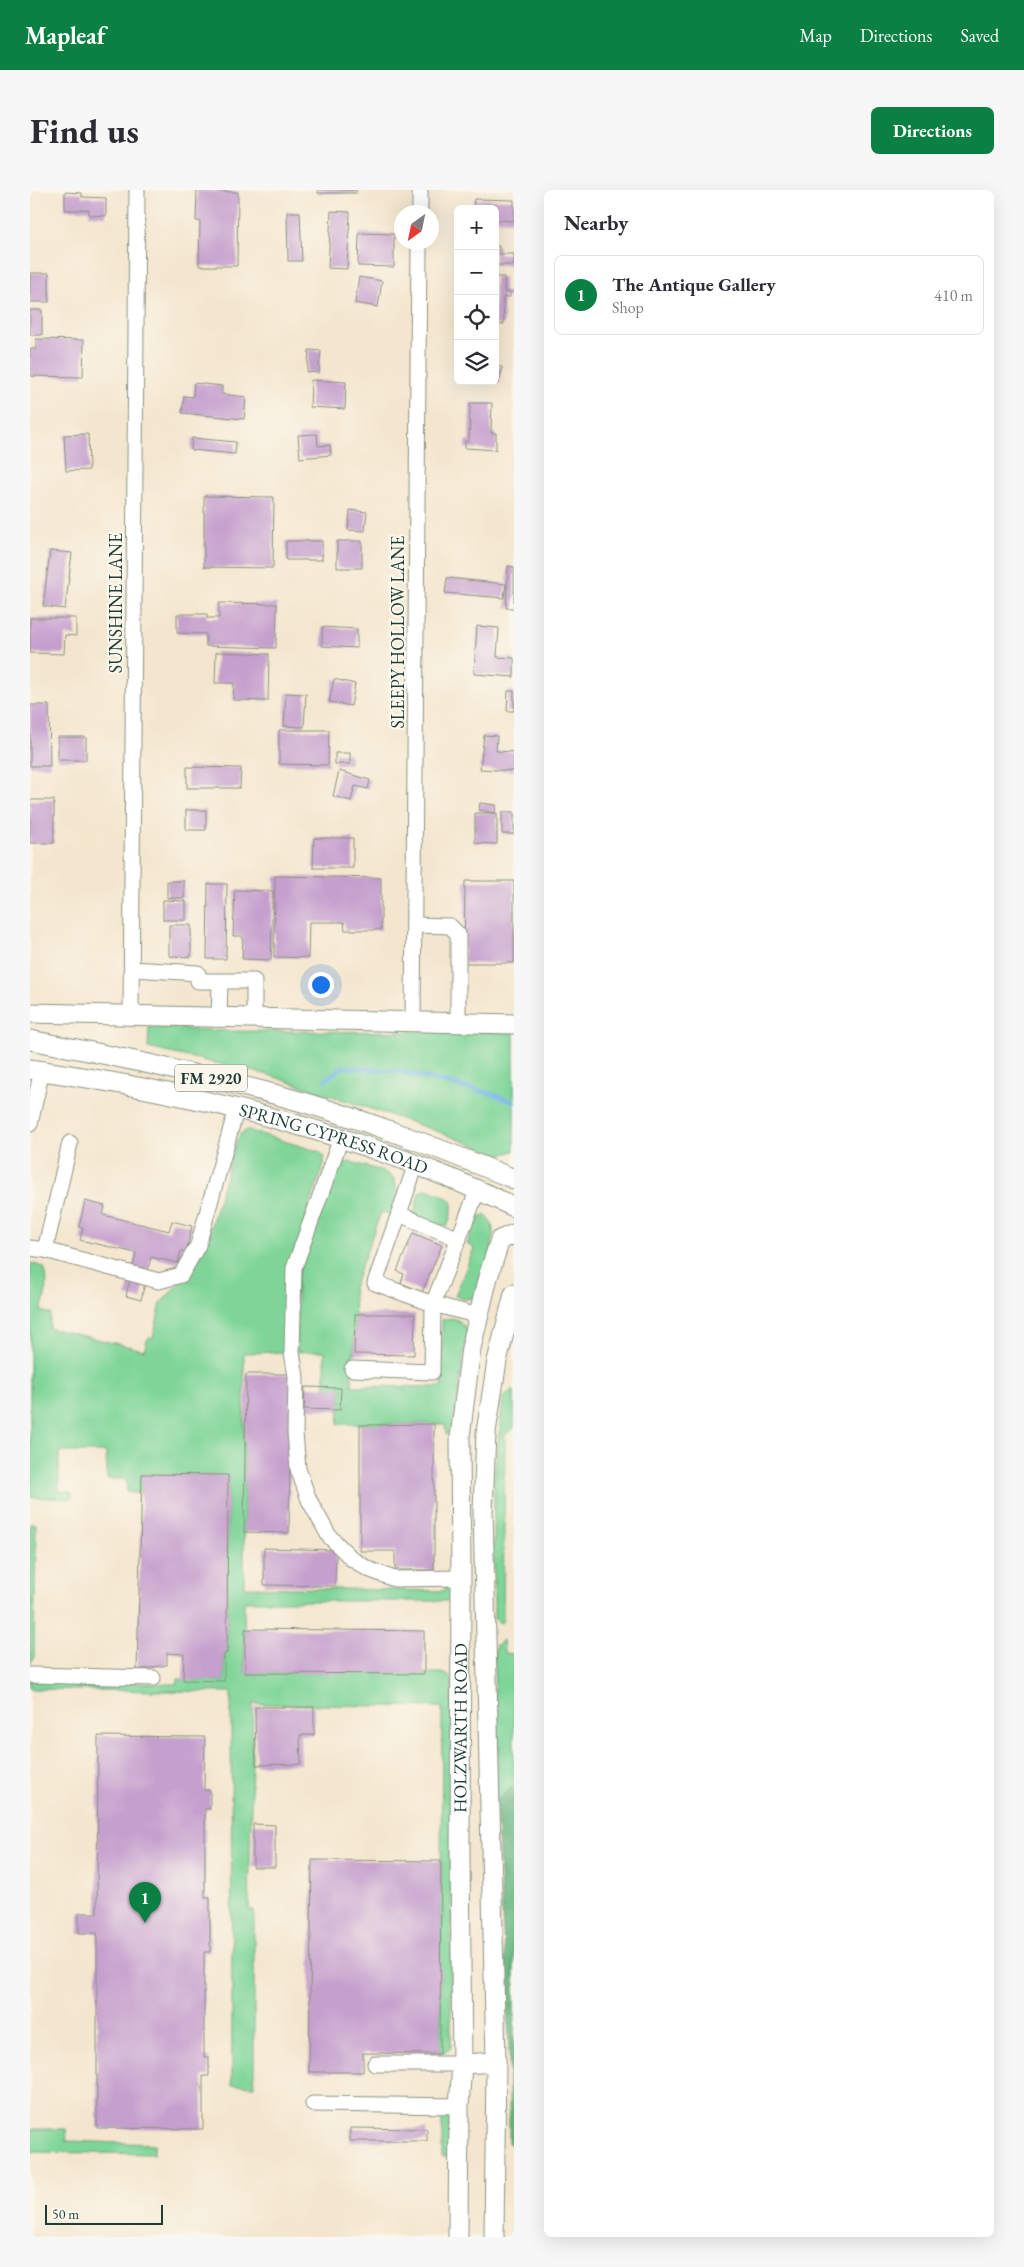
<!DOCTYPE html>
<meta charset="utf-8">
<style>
:root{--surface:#fff;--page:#f7f7f7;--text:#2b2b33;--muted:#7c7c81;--line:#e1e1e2;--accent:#0b8043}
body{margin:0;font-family:"EB Garamond",serif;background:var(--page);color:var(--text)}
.controls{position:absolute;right:15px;top:15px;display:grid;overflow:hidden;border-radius:8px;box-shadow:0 5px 20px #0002}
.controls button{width:45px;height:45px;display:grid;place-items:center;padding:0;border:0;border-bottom:1px solid var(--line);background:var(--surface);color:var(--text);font:25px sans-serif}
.compass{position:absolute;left:364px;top:15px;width:45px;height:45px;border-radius:50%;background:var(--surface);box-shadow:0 5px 20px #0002;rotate:213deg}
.scale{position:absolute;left:15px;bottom:12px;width:118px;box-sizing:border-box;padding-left:5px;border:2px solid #1f3d34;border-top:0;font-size:14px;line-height:18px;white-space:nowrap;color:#1f3d34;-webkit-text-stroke:4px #fbf7ec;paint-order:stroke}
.you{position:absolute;left:290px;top:794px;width:18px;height:18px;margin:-12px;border:4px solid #fff;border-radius:50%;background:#1a73e8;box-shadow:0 0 0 8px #1a73e833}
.badge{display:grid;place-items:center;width:32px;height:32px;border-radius:50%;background:var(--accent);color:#fff;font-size:16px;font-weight:700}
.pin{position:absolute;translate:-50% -41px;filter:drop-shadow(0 1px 2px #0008)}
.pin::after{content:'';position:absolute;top:26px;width:18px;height:15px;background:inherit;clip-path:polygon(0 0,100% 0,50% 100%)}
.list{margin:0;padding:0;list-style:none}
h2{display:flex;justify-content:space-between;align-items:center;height:65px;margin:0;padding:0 20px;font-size:21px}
h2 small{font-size:16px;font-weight:400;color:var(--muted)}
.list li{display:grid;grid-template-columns:32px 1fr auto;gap:15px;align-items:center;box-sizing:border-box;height:80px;margin:0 10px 10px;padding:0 10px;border:1px solid var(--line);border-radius:8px}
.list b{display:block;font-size:19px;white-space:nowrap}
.list p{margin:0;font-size:16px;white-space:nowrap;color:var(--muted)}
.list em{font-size:16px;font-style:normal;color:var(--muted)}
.icon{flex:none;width:28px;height:28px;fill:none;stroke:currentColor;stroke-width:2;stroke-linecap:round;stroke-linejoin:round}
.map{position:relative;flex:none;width:484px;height:2047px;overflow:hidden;border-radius:8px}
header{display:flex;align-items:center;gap:30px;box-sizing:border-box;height:70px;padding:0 25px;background:var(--accent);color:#fff}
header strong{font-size:24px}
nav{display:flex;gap:28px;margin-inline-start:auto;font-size:18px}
.intro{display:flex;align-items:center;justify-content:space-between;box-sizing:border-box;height:120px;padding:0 30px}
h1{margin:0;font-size:35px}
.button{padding:12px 22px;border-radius:8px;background:var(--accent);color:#fff;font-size:18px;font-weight:700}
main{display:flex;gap:30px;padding:0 30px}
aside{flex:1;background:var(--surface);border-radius:8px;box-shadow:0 5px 20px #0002}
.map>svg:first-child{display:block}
</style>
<header>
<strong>Mapleaf</strong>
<nav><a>Map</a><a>Directions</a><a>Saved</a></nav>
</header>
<div class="intro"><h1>Find us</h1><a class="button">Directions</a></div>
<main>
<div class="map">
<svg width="484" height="2047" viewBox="0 0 484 2047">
<rect width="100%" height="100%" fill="#fbf7ec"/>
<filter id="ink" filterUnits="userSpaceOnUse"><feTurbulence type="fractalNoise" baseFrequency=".02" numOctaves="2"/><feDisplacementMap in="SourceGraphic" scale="10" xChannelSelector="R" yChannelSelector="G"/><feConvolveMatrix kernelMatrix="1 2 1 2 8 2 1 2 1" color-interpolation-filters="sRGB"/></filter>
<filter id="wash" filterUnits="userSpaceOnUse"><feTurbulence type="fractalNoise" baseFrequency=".0096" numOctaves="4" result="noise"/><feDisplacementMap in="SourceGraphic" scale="20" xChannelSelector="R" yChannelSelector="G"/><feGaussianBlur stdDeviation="1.12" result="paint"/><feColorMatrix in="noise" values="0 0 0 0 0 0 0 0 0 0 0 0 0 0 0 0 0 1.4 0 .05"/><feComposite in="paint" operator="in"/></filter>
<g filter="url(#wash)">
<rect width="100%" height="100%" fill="#f4e6ce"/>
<path fill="#7fd598" stroke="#4f8966" d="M 119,837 L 195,841 L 484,842 L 484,961 L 470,965 L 401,939 L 239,885 L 118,858 Z
M 218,940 L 290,962 L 294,967 L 294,974 L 277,1022 L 257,1162 L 214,1163 L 214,1397 L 414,1401 L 416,1396 L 420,1397 L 422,1408 L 417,1411 L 214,1411 L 215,1483 L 412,1483 L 419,1486 L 422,1491 L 421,1857 L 419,1860 L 410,1863 L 412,1517 L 223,1514 L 219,1720 L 224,1720 L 224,1896 L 202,1895 L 201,1502 L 0,1499 L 0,1491 L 147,1494 L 148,1489 L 194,1491 L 194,1464 L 197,1463 L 198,1286 L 112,1284 L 112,1304 L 97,1302 L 96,1289 L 77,1289 L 76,1262 L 29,1262 L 29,1301 L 41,1302 L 43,1306 L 40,1309 L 0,1307 L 0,1073 L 14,1077 C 20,1092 15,1106 11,1121 L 21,1124 L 19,1138 L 114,1160 L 118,1147 L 123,1148 L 131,1113 L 150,1092 L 174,1059 L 204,958 L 210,944 Z
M 321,972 C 358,984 376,979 361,1024 L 351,1022 L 323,1098 L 325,1124 L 322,1196 L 412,1197 L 412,1130 C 424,1125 432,1131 437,1141 L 423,1240 L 416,1245 L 415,1234 L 308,1234 L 311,1198 L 295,1198 L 295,1161 L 267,1162 L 267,1087 L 278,1050 L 309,978 L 314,973 Z
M 397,999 C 424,1010 427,1008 417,1037 L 384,1025 L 389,1002 Z
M 455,1025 C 475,1039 453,1084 447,1103 L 443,1108 L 434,1109 L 425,1106 L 444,1058 L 437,1054 L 442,1041 L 450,1026 Z
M 482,1200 L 484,1201 L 484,1238 L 475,1245 L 473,1431 L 471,1433 L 464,1429 L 464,1289 L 473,1207 Z
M 0,1333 L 6,1334 L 4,1469 L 0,1473 Z
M 473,1450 L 474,1463 L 484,1464 L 484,1596 L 466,1612 L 464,1462 L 466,1455 Z
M 414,1923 L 420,1930 L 419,1967 L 412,1967 L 412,1924 Z
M 0,1939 L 36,1939 L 37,1951 L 124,1954 L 124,1964 L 0,1962 Z"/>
<path fill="#67b680" stroke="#437a5a" d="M 484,1596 L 484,1954 L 479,1954 L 479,1850 L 466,1612 Z"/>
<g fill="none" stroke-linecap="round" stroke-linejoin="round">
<path stroke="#74b5e9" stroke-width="4.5" d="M 295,890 L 312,877 L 369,881 L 462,904 L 484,912"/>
</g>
<g id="blocks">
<path fill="#c59fcd" d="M 288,0 L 326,0 L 326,3 L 288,3 Z
M 167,1 L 208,2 L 207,76 L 169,76 L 170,31 L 166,31 Z
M 35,2 L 52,3 L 52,7 L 76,8 L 76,26 L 59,25 L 59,20 L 35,20 Z
M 444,9 L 484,10 L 484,31 L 465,30 L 465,19 L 443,19 Z
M 301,21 L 320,22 L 317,79 L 298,78 Z
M 257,22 L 270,22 L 272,71 L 258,71 Z
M 329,43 L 364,44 L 364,77 L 328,76 Z
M 465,56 L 469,56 L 469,64 L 484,64 L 484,75 L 465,75 Z
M 0,83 L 19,83 L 19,112 L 0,112 Z
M 329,87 L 352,91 L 348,117 L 325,113 Z
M 465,87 L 474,87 L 474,102 L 480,102 L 480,107 L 473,107 L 474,134 L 465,135 Z
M 0,120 L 12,120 L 12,145 L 0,145 Z
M 6,149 L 54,150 L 53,187 L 0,186 L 0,159 L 6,159 Z
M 279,160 L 291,161 L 289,183 L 277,182 Z
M 465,176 L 472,177 L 469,193 L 465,192 Z
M 281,190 L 316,192 L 315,219 L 280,217 Z
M 164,193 L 192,196 L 192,204 L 216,207 L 214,229 L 152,223 L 154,206 L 163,207 Z
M 440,213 L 462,213 L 461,243 L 466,243 L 466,260 L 435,258 L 435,251 L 439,251 Z
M 58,244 L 59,280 L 36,281 L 34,245 Z
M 287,244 L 288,256 L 300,255 L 301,265 L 270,268 L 268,245 Z
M 162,248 L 206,252 L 205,264 L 161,260 Z
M 174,306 L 244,307 L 243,378 L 174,377 Z
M 320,320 L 337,322 L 335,341 L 318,340 Z
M 256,351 L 292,351 L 292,370 L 256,370 Z
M 307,351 L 332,351 L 332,378 L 307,378 Z
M 20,361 L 42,363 L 35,419 L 13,416 Z
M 478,376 L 484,377 L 484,418 L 476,418 Z
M 417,388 L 476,394 L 474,408 L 415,403 Z
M 189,413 L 247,414 L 246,458 L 176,456 L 176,444 L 147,443 L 147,424 L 177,424 L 177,428 L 189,428 Z
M 0,428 L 46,428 L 46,446 L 35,445 L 34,464 L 0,463 Z
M 447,436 L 469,438 L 467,467 L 484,468 L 484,487 L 444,484 Z
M 292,437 L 327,439 L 327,458 L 292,456 Z
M 186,462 L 239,464 L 238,511 L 203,510 L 204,493 L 185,493 Z
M 304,489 L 325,494 L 321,516 L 299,512 Z
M 478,501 L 484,501 L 484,521 L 477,521 Z
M 256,503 L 276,504 L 274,537 L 254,536 Z
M 0,515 L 19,515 L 20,576 L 0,576 Z
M 249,540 L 299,540 L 298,575 L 249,574 Z
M 454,545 L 467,546 L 466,561 L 484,562 L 484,581 L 450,579 Z
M 28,547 L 56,547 L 56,570 L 28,570 Z
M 305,563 L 320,563 L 320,574 L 305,574 Z
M 157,577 L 211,578 L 210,598 L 157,598 Z
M 309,581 L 340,590 L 338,599 L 325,596 L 321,611 L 303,606 Z
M 0,610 L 24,610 L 24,653 L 0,653 Z
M 450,613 L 466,615 L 465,623 L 449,620 Z
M 156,620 L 176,620 L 176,640 L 156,640 Z
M 472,622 L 484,622 L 484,644 L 472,644 Z
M 445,623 L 467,623 L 467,654 L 445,653 Z
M 284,648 L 323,648 L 323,678 L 283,678 Z
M 245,686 L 351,688 L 351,740 L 315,740 L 314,732 L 279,732 L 278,768 L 244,767 Z
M 137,691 L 154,691 L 154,708 L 137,708 Z
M 435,691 L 484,691 L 484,773 L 434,773 Z
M 178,694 L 197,694 L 196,769 L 177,769 Z
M 205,700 L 243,701 L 241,770 L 212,769 L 213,746 L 203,746 Z
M 133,710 L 156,711 L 156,730 L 133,730 Z
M 139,735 L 161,735 L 161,767 L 139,766 Z
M 55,1011 L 75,1016 L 73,1025 L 139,1041 L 142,1031 L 162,1036 L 156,1062 L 151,1061 L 148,1073 L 121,1067 L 111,1110 L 96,1106 L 106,1063 L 50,1050 L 53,1038 L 49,1037 Z
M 383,1043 L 412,1055 L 392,1102 L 371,1093 L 374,1084 L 367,1081 Z
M 325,1124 L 385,1124 L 384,1165 L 324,1164 Z
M 216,1184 L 261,1184 L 259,1343 L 214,1342 Z
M 275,1197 L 311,1198 L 310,1220 L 274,1219 Z
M 404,1234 L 404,1380 L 365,1380 L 365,1361 L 330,1361 L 330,1235 Z
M 112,1284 L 198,1285 L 197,1463 L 194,1464 L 194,1491 L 153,1490 L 154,1464 L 137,1463 L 137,1475 L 107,1480 Z
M 234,1358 L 306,1360 L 305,1396 L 234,1395 Z
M 215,1439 L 394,1441 L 394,1484 L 215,1483 Z
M 225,1517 L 284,1517 L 284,1545 L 270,1545 L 271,1574 L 226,1575 Z
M 68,1546 L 175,1547 L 174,1600 L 180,1600 L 180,1619 L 175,1619 L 175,1707 L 180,1707 L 180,1762 L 174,1762 L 174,1867 L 179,1867 L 179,1886 L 173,1886 L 173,1939 L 67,1938 L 67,1743 L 49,1743 L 49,1723 L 67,1723 Z
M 223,1634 L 245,1635 L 245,1677 L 223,1677 Z
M 282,1670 L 411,1671 L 410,1864 L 333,1863 L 333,1882 L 279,1882 Z
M 320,1938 L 397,1939 L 397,1951 L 320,1951 Z"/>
</g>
</g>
<g filter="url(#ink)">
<use href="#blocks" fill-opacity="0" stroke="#8a9281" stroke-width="1"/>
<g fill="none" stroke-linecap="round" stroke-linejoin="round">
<defs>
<path id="minor" d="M 390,22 L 390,0
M 385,735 L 420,736 L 428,744 L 428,834
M 103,779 L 168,783 L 168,791 L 224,791 L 224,828
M 101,826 L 107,0
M 189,827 L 190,791
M 383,831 L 389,52
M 0,934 L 12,880
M 311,948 L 264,1078 L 262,1162 L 266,1187 L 265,1243 L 268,1279 L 279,1310 L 299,1346 L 322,1369 L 338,1379 L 364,1389 L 431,1388
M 386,974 L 345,1093 L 403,1114 L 448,999
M 369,1024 L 429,1049
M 0,1058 L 15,1060 L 129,1091 L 151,1085 L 168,1055 L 207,917
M 15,1060 L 40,953
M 322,1179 L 402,1182 L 403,1114 L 449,1126
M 0,1485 L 123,1488
M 345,1874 L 432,1874
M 283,1914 L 429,1916"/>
<g id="major">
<path d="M 0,823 L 484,834"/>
<path d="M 0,850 C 82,865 164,883 244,904 C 326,926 406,957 484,989"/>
<path id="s1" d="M 0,879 C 166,903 332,943 484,1017"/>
<path d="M 432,1874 L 466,1872"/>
<path id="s2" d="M 428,2047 L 429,1916 L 432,1874 L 430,1664 L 431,1388 L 430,1247 L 441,1158 L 458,1087 L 470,1050 L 484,1044"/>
<path d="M 464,2047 L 466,1872 L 453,1321 L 456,1242 L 467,1171 L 484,1104"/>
</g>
</defs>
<use href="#minor" stroke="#8a9281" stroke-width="17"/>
<use href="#major" stroke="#8a9281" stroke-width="21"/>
<use href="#minor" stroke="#fff" stroke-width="15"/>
<use href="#major" stroke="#fff" stroke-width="19"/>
</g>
</g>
<g text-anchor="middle" stroke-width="4.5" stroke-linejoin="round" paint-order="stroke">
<rect fill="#fbf7ec" stroke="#61756b" stroke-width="1" x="145" y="874.5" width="72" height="27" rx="4"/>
<g font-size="16" font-weight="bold" fill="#1f3d34">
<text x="181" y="894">FM 2920</text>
</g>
<g font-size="18" fill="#1f3d34" stroke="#fbf7ec">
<text transform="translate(86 413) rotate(-90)" y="6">SUNSHINE LANE</text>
<text transform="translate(368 442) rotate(-90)" y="6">SLEEPY HOLLOW LANE</text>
<text dy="6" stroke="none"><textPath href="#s1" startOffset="312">SPRING CYPRESS ROAD</textPath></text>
<text dy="6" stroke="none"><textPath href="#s2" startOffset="509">HOLZWARTH ROAD</textPath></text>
</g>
</g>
</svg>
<div class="controls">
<button>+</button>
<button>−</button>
<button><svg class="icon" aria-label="locate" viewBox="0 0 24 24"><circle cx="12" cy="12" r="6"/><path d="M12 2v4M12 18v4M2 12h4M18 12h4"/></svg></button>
<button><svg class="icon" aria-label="layers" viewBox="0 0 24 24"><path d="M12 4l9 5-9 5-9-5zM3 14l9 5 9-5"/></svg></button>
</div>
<svg class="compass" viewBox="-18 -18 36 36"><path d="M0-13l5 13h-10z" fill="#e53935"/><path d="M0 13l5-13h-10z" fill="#7c7c81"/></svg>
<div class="scale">50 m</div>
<div class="you"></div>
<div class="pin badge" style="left:115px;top:1733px">1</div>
</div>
<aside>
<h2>Nearby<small></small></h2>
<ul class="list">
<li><span class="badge">1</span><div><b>The Antique Gallery</b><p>Shop</p></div><em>410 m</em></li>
</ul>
</aside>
</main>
